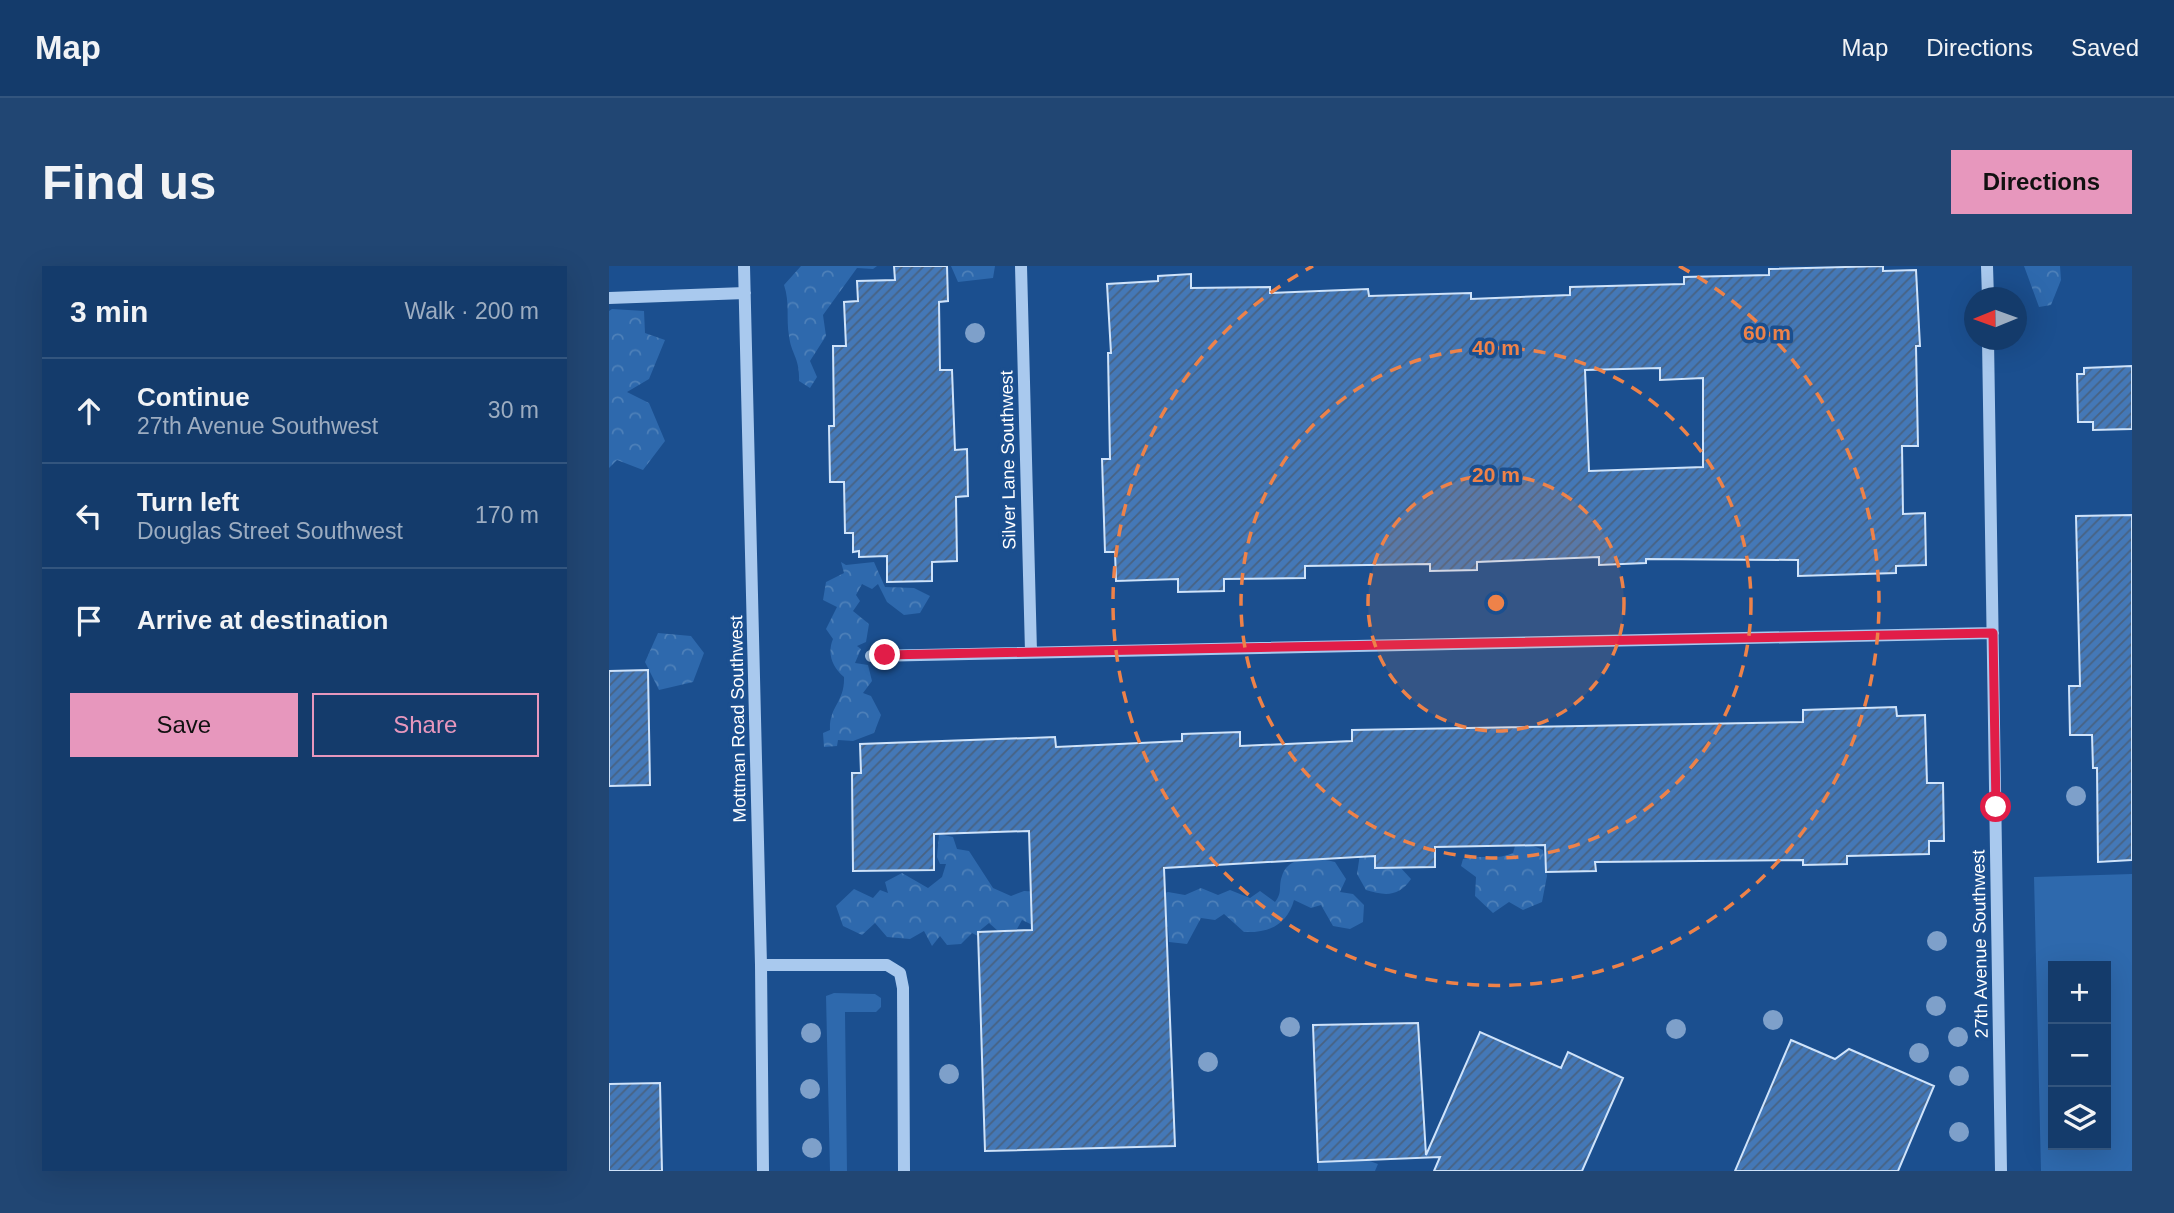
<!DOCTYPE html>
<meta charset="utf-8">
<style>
:root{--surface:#143b6b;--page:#214673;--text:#f1f3f6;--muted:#9dadc1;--line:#33557e;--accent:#e797bd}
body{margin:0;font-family:Arial,sans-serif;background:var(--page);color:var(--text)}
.controls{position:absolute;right:21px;bottom:21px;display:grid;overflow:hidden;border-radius:0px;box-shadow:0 7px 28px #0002}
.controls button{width:63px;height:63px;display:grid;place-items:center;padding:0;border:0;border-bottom:2px solid var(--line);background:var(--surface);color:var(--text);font:35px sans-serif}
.compass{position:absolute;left:1355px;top:21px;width:63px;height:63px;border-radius:50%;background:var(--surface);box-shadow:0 7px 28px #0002;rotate:269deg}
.stop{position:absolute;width:21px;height:21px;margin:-16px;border:5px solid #e11d48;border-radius:50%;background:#fff}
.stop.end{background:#e11d48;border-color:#fff;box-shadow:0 2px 7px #0008}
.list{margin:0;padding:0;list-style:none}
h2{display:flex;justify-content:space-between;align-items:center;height:91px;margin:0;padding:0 28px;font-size:30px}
h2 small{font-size:23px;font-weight:400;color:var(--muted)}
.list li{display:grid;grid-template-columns:46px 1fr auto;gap:21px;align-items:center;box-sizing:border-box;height:105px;padding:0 28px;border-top:2px solid var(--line)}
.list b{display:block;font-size:26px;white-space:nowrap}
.list p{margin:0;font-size:23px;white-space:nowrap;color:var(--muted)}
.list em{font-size:23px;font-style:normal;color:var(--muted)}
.actions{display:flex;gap:14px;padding:21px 28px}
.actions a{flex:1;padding:16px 0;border:2px solid var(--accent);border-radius:0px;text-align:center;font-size:24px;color:var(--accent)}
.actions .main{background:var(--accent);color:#111}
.icon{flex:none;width:38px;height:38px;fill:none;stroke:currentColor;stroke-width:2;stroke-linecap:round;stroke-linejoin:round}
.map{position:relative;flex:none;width:1523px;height:905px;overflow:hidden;border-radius:0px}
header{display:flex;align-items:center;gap:42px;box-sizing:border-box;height:98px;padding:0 35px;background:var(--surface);border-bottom:2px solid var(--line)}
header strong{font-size:33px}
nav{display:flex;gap:38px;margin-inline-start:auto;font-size:24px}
.intro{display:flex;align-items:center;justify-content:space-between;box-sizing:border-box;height:168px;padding:0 42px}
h1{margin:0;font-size:49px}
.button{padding:18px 32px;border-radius:0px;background:var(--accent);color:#111;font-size:24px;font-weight:700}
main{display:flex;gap:42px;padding:0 42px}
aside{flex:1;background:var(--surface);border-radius:0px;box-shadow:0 7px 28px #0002}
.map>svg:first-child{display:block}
</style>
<header>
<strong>Map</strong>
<nav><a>Map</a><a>Directions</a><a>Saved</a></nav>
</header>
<div class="intro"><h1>Find us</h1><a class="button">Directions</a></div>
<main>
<aside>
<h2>3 min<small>Walk · 200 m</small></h2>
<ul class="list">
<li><svg class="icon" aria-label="ahead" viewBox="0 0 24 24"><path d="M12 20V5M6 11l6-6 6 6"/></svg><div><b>Continue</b><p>27th Avenue Southwest</p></div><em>30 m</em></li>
<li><svg class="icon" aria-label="left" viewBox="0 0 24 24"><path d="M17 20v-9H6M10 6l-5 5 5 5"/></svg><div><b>Turn left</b><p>Douglas Street Southwest</p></div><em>170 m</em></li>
<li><svg class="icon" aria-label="arrive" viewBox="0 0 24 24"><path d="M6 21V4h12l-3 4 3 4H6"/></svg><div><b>Arrive at destination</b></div></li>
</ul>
<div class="actions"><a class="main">Save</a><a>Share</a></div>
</aside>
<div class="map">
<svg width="1523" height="905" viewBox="0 0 1523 905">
<defs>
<pattern id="forest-crowns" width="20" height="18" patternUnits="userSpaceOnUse" patternTransform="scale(1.75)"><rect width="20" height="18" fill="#2e69ad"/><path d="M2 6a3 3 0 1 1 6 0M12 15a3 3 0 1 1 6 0" fill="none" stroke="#4d80b9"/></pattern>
<pattern id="building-hatch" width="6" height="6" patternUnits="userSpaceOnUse" patternTransform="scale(1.75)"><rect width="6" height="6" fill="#4478b7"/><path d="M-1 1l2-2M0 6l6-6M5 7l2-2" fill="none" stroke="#486282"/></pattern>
</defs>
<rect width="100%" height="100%" fill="#1b4f8f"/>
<path fill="url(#forest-crowns)" d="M 192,0 L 268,0 L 264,3 L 248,2 L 214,49 L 217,70 L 201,95 L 208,111 L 201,122 L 190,115 C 191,92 182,88 180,70 C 177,52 181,37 175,19 Z
M 342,0 L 386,0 L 384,12 L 349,16 Z
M 1415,0 L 1451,0 L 1452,14 L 1442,39 L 1430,41 Z
M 3,43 L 35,45 L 36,67 L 56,74 L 40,113 L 18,126 L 40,137 L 56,175 L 34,204 L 8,194 L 0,202 L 0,45 Z
M 232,296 L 237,299 L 265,296 L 276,321 L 305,322 L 321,330 L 311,347 L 295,349 L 278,336 L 269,318 L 263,323 L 253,318 L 247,329 L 251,335 L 244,345 L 260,358 L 257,376 L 248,380 L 252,383 L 246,397 L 259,399 L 263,415 L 254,427 L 262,430 L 272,449 L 265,467 L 244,475 L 229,474 L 228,480 L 215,481 L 214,467 L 221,464 C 220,440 236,436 235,411 C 223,401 218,387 224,373 L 217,363 L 228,341 L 214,334 L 217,316 L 235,307 Z
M 49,367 L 82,370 L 95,387 L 84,416 L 50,424 L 36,396 Z
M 330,568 L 344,571 L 348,583 L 360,585 L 384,622 L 402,630 L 415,625 L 539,633 L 559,626 L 576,629 L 592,622 L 609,629 L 621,624 L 641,632 L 651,625 L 666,636 C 674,626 669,621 673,610 C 680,588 709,592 726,596 L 737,613 L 731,626 L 744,628 L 755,639 L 754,656 L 741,663 L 724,660 L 712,639 L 702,642 L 685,634 C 678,659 660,667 635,666 L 615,648 L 606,654 L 592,652 L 578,678 L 560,676 L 559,661 L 541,653 L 434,664 L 413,654 L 408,663 L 389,665 L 380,657 L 369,666 L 369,670 L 363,667 L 352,678 L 338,679 L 331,670 L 323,680 L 315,665 L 301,673 L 278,671 L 266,657 L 253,669 L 234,660 L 227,640 L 245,623 L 264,632 L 271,624 L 279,627 L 276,616 L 293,607 L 319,622 L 333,611 L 337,598 L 331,598 L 328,591 Z
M 908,573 L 934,584 L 938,610 L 933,636 L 914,644 L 900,636 L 884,647 L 866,630 L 867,611 L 852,600 L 854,593 C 872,588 886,595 904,587 Z
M 764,582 L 791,601 L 802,613 C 790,631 776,630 757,624 L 748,608 L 751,588 Z"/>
<path fill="#2e69ad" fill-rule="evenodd" d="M 1523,608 L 1523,905 L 1432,905 L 1425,611 ZM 1444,700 L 1497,700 L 1497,879 L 1444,879 Z
M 225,727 L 266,728 L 272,732 L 272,741 L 267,746 L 236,746 L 238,905 L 221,905 L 217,730 Z
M 758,894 L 769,898 L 766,905 L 709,905 L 709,896 Z"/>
<path fill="url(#building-hatch)" stroke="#cfe3fa" stroke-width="2" fill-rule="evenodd" d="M 285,0 L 338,0 L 339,35 L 330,36 L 331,104 L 343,104 L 346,184 L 358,183 L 359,230 L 347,231 L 348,295 L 323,296 L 323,315 L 278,316 L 278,290 L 250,291 L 250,285 L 244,286 L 244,267 L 236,267 L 235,216 L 221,216 L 220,160 L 225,160 L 224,80 L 237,80 L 235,36 L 249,35 L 248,15 L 286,14 Z
M 1274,0 L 1274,5 L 1307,4 L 1311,80 L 1307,80 L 1309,180 L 1293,180 L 1294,248 L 1316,247 L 1317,299 L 1287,300 L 1287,307 L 1189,310 L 1189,294 L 1037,293 L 1037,297 L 990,299 L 990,291 L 868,296 L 868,304 L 821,305 L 821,298 L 696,300 L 696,312 L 615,313 L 615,325 L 569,326 L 569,313 L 507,315 L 506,286 L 496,286 L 493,193 L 501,193 L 499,87 L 502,87 L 498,18 L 549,15 L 549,10 L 582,8 L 582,22 L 661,21 L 661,27 L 759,23 L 760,30 L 862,27 L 862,33 L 961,29 L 961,21 L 1075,18 L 1075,11 L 1160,9 L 1160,3 ZM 1051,102 L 1051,114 L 1094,112 L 1094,201 L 980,205 L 976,104 Z
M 1523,100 L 1523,163 L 1484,164 L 1484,156 L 1469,156 L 1468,108 L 1475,108 L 1475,102 Z
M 1523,249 L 1523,594 L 1489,596 L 1488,502 L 1484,502 L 1483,469 L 1461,469 L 1460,420 L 1471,420 L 1467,250 Z
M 39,404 L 41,519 L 0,520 L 0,405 Z
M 1287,441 L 1288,450 L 1316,449 L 1318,517 L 1334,517 L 1335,575 L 1320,575 L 1320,588 L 1238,590 L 1238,598 L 1194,599 L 1194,594 L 986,596 L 987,605 L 937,606 L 936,579 L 826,581 L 826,601 L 766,602 L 766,590 L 555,602 L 566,880 L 376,885 L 369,666 L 423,664 L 420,565 L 325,568 L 325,604 L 244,605 L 243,507 L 252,507 L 251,478 L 446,471 L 447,481 L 573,475 L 573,468 L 631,466 L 631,480 L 743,475 L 743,464 L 1194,456 L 1194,444 Z
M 809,757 L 817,889 L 871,766 L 952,802 L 959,786 L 1014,812 L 973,905 L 825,905 L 831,891 L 709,896 L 704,759 Z
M 1182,774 L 1226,793 L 1240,783 L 1325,820 L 1289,905 L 1126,905 Z
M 51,817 L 53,905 L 0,905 L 0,818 Z"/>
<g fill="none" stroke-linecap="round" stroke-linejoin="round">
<path stroke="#a9c9ee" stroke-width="12" d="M 135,0 L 152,699 L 154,905
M 412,0 L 422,386
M 1378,0 L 1379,32
M 0,32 L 136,27
M 1379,74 L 1392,905
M 262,390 L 1384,367
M 152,699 L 278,699 L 291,707 L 294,722 L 295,905"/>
</g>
<g fill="#7ea0ca">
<circle cx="366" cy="67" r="10"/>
<circle cx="1467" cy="530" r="10"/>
<circle cx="1328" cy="675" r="10"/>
<circle cx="1327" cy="740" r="10"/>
<circle cx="1164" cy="754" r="10"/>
<circle cx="681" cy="761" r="10"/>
<circle cx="1067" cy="763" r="10"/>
<circle cx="202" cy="767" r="10"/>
<circle cx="1349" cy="771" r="10"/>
<circle cx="1310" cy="787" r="10"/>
<circle cx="599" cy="796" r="10"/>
<circle cx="340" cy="808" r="10"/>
<circle cx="1350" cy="810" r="10"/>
<circle cx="201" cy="823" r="10"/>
<circle cx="1350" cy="866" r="10"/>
<circle cx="203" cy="882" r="10"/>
</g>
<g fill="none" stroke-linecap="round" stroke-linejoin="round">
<path stroke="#e11d48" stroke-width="9" d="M 276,389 L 1384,367 L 1387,541"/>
</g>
<circle cx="887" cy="337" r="128" fill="#ee8249" fill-opacity=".12"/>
<g fill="none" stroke="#ee8249" stroke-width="3.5" stroke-dasharray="12 9">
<circle cx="887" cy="337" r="128"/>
<circle cx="887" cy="337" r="255"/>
<path d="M1070 0A383 383 0 1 1 704 0"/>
</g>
<g text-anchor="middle" stroke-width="7" stroke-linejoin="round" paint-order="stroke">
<g font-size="18" fill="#fff" stroke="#1b4f8f">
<text transform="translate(399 194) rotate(-91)" y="6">Silver Lane Southwest</text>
<text transform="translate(129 453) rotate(-91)" y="6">Mottman Road Southwest</text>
<text transform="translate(1371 678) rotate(-91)" y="6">27th Avenue Southwest</text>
</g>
</g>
<circle cx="887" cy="337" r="10" fill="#ee8249" stroke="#1b4f8f" stroke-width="3.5"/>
<g font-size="21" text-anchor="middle" font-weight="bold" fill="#ee8249" stroke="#1b4f8f" stroke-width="7" stroke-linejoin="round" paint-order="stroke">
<text x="1158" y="74">60 m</text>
<text x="887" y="89">40 m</text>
<text x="887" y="216">20 m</text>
</g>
</svg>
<div class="controls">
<button>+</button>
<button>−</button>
<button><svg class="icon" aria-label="layers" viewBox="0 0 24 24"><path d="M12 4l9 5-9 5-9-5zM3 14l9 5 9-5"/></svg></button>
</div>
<svg class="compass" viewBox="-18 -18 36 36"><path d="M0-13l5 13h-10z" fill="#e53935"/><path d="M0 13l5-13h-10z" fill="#9dadc1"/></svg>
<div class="stop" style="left:1387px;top:541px"></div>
<div class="stop end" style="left:276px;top:389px"></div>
</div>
</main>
